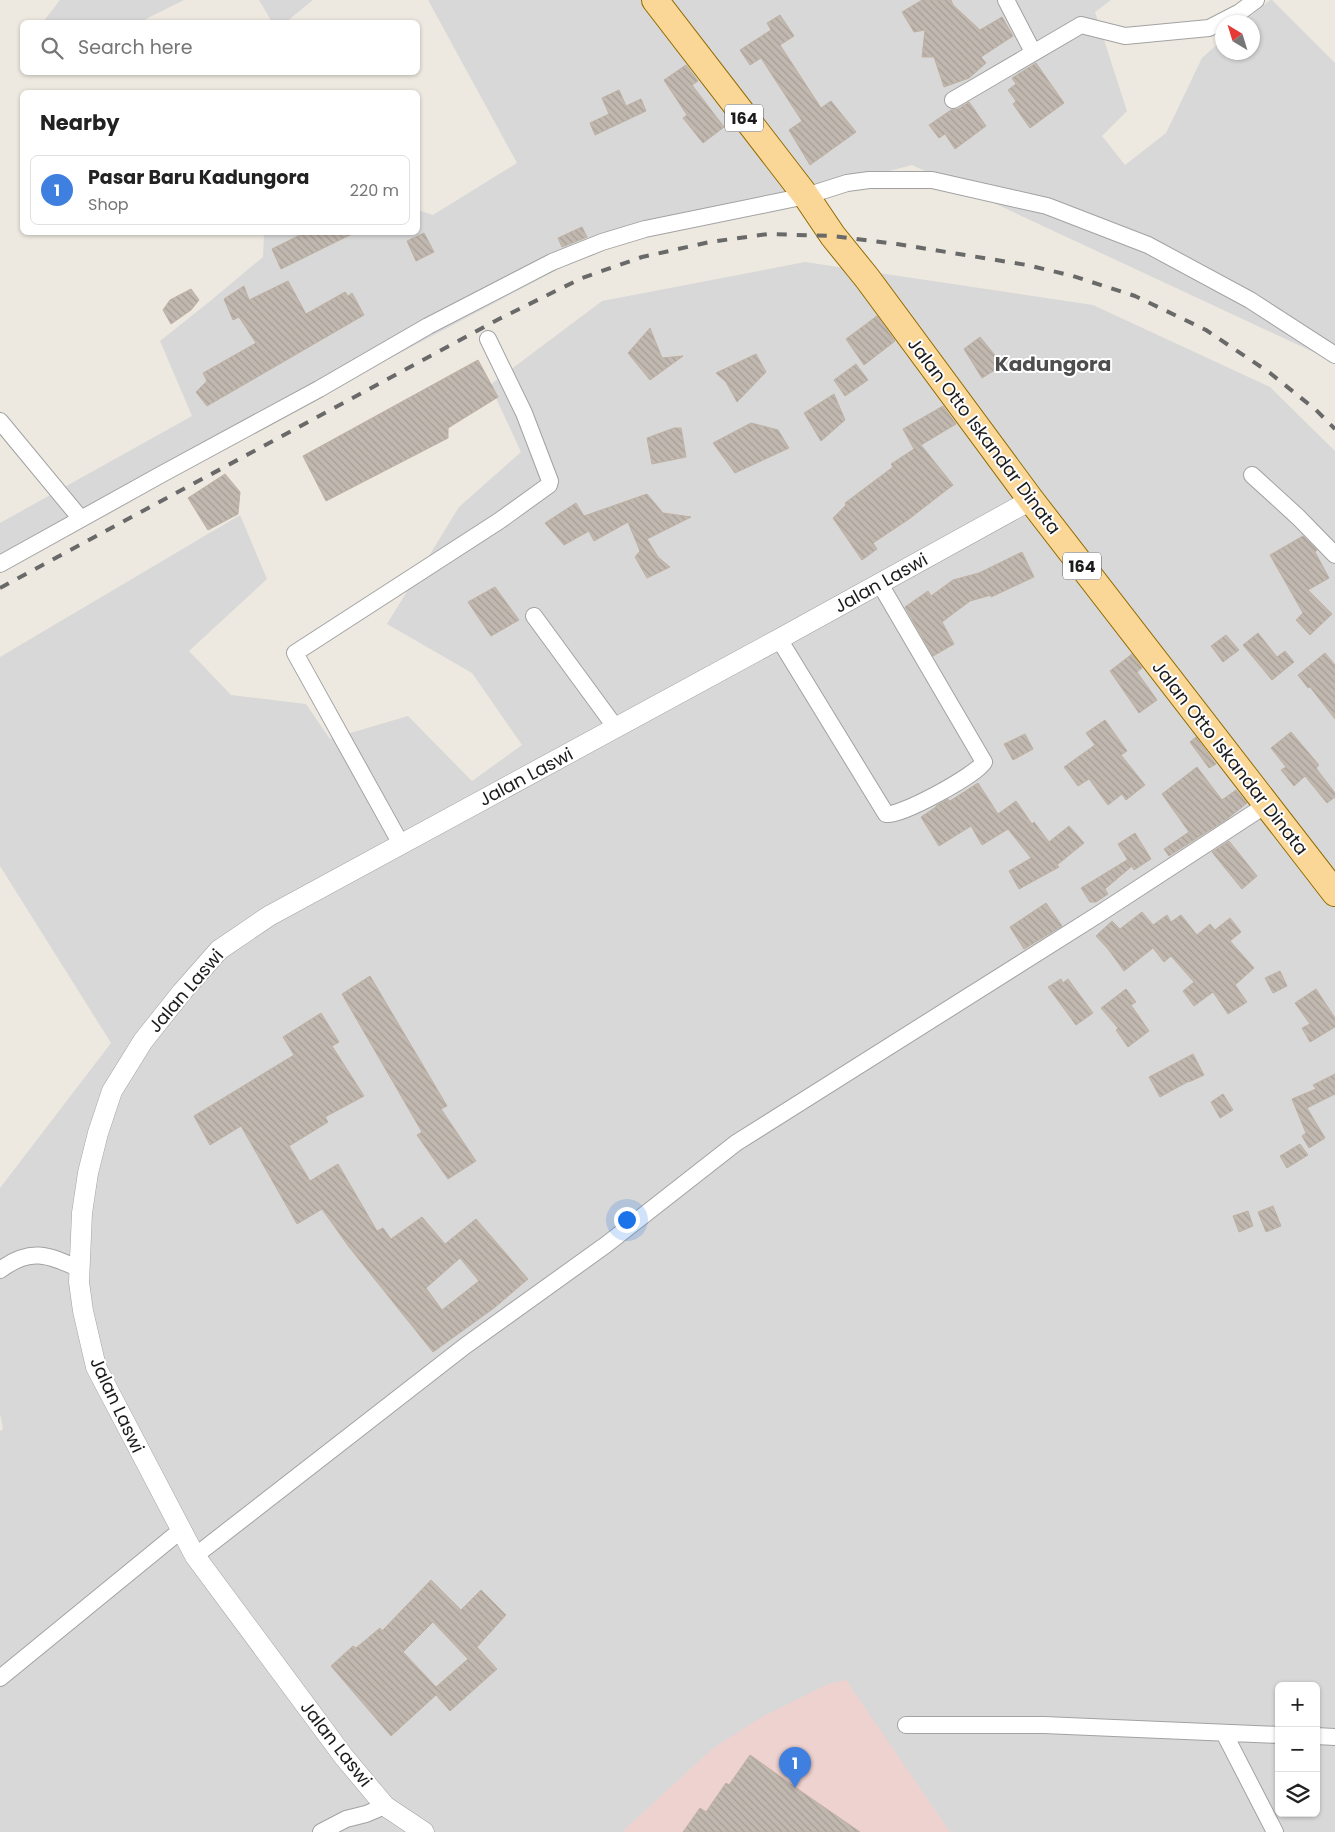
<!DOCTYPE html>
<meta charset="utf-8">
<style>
:root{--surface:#fff;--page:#f6f6f6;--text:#222;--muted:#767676;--line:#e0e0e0;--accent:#1a73e8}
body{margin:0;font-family:Poppins,sans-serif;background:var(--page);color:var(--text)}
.controls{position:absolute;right:15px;bottom:15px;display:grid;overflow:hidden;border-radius:8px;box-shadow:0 1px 4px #0004}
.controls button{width:45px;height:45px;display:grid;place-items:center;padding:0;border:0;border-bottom:1px solid var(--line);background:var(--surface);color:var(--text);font:25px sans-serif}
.compass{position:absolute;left:1215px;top:15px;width:45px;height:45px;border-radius:50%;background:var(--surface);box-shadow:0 1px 4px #0004;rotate:322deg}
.you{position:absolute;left:626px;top:1219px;width:18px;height:18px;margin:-12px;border:4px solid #fff;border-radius:50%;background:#1a73e8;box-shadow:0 0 0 8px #1a73e833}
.badge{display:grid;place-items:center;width:32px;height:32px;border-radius:50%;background:var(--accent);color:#fff;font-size:16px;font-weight:700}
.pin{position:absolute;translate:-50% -41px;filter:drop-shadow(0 1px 2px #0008)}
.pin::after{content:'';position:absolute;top:26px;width:18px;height:15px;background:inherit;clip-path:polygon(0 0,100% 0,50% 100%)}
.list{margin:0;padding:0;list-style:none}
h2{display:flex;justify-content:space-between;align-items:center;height:65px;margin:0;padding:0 20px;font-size:21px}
h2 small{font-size:16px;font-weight:400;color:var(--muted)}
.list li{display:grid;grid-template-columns:32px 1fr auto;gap:15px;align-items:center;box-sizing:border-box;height:70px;margin:0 10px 10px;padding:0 10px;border:1px solid var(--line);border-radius:8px}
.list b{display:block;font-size:19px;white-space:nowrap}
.list p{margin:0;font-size:16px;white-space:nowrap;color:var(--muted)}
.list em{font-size:16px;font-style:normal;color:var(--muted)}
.icon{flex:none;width:28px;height:28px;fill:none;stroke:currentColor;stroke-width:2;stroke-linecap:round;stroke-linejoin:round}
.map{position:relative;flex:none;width:1335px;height:1832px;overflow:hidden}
.search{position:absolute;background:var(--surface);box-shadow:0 1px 4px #0004;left:20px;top:20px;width:400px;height:55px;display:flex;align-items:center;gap:12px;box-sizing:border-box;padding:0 18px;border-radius:8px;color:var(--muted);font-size:19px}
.panel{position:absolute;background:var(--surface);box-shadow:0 1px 4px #0004;left:20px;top:90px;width:400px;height:145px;border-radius:8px}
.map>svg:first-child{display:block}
</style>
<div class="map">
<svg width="1335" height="1832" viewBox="0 0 1335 1832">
<defs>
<pattern id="building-back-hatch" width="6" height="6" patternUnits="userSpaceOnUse" patternTransform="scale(1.25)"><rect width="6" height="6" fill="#c1b8b0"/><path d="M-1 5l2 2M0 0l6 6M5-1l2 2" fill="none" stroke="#a59e97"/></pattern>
</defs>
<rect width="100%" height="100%" fill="#ede9e0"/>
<path fill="#d9d8d8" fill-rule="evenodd" d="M 60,0 L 184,0 L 140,22 L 43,22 Z
M 259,0 L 313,0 L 286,22 L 272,22 Z
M 428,0 L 1111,0 L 1095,12 L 1127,111 L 1102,136 L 1125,165 L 1166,133 L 1202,58 L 1222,40 L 1222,52 L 1252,52 L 1252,22 L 1244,22 L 1270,0 L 1272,0 L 1335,63 L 1335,362 L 912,165 L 600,247 L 0,565 L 0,523 L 192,416 L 160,341 L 209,302 L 263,257 L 264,233 L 418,232 L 418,210 L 433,215 L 517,163 Z
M 805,262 L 1093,305 L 1270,387 L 1335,451 L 1335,1832 L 0,1832 L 0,1431 L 3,1429 L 0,1414 L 0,1188 L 111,1043 L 0,866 L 0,657 L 240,515 L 267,579 L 189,651 L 231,695 L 306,704 L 330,739 L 408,716 L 472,781 L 522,745 L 472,673 L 387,624 L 459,507 L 521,452 L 490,385 L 602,301 ZM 1279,1686 L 1316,1686 L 1316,1813 L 1279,1813 Z"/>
<path fill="#eed2cf" d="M 846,1680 L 950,1832 L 622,1832 L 712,1749 L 760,1718 L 828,1684 Z"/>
<path fill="url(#building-back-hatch)" stroke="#beb1a3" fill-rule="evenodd" d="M 922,0 L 951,0 L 953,5 L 980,30 L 1002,17 L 1013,36 L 981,57 L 986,63 L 969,78 L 944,87 L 934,57 L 922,57 L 925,30 L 914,32 L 902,12 Z
M 780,15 L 794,36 L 780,45 L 821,108 L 831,101 L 856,132 L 810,165 L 789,130 L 802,121 L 761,58 L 750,65 L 740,50 L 771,30 L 767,23 Z
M 1036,63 L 1064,103 L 1030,128 L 1013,104 L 1016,101 L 1008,90 L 1016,84 L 1012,78 Z
M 686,65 L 698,81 L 692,85 L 724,127 L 703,143 L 683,118 L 687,115 L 664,80 Z
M 619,90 L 626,106 L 641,99 L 646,111 L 595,135 L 590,123 L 609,114 L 602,98 Z
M 969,102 L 986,126 L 955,149 L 945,134 L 939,138 L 929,125 L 951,110 L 958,109 Z
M 582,227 L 587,237 L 562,247 L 558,238 Z
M 306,232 L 356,232 L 281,269 L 272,249 Z
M 424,233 L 434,252 L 416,261 L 407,241 Z
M 288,281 L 306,314 L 345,292 L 348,296 L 352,293 L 364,315 L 207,406 L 196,392 L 207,381 L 203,373 L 256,343 L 239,317 L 233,320 L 224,299 L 244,286 L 249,300 Z
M 191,289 L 199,300 L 191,310 L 171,324 L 163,310 L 170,300 Z
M 877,316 L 895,341 L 864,365 L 846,339 Z
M 650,328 L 662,358 L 683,356 L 650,380 L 628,353 Z
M 980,337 L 1003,365 L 982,378 L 964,349 Z
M 756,354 L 766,372 L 737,402 L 726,382 L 716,373 Z
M 478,360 L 498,397 L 448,428 L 448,438 L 326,501 L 303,456 Z
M 856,364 L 868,380 L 845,396 L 834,380 Z
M 834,394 L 845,420 L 821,441 L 804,413 Z
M 943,406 L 956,424 L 921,445 L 953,485 L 909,519 L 873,543 L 877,549 L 862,560 L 833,518 L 846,505 L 845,503 L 893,467 L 891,464 L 914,449 L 903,429 Z
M 751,423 L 778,430 L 789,448 L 735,473 L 713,443 Z
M 674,428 L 681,428 L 686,457 L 652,464 L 647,438 Z
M 225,474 L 240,492 L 238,514 L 208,530 L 188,498 Z
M 647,494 L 663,513 L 691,517 L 647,539 L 658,557 L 670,567 L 647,578 L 635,557 L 640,551 L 628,522 L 594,541 L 589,531 L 564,545 L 545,523 L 576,503 L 584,516 Z
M 1303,536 L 1317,550 L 1315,552 L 1329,578 L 1308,590 L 1332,614 L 1310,635 L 1296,620 L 1303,613 L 1270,555 Z
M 1022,552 L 1034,577 L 991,597 L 991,595 L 970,601 L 942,622 L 954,644 L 933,656 L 905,607 L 928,591 L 931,596 L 953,580 L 979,573 Z
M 495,587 L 519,620 L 491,636 L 468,602 Z
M 1258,633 L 1277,657 L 1285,651 L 1294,662 L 1272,680 L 1243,645 Z
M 1226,635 L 1239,650 L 1223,662 L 1211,646 Z
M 1325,653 L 1335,665 L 1335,719 L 1310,687 L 1308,688 L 1298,675 Z
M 1132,654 L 1142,668 L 1137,672 L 1157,700 L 1139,713 L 1110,671 Z
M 1105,720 L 1127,751 L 1121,755 L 1145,785 L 1126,800 L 1122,794 L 1108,805 L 1089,779 L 1078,786 L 1064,767 L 1095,745 L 1086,733 Z
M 1291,732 L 1319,765 L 1316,768 L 1335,793 L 1335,797 L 1327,803 L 1305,776 L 1294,786 L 1281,770 L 1286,767 L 1271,748 Z
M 1025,734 L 1033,749 L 1013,760 L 1004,744 Z
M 1196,737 L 1216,764 L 1209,768 L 1190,742 Z
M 1197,767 L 1222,800 L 1236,790 L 1247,803 L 1227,819 L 1169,856 L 1164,849 L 1189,832 L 1162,794 Z
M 978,783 L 998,814 L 1016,801 L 1032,824 L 1034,822 L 1049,842 L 1069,826 L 1084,843 L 1057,865 L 1059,867 L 1019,889 L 1009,871 L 1031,858 L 1008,829 L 982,845 L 971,826 L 939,846 L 921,817 L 936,807 L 936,806 L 948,799 L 950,801 Z
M 1135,833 L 1151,859 L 1134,870 L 1118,844 Z
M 1229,841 L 1257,876 L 1242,889 L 1212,852 Z
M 1127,860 L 1132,866 L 1105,889 L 1108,894 L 1096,902 L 1090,902 L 1081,888 Z
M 1046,903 L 1062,926 L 1024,949 L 1010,927 Z
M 1142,912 L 1153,925 L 1167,915 L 1171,922 L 1181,915 L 1197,935 L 1210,924 L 1215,930 L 1230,918 L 1241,932 L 1230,941 L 1254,968 L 1235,985 L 1247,1002 L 1228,1014 L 1213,992 L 1194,1006 L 1183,991 L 1194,982 L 1171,956 L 1164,962 L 1153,948 L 1124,971 L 1108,949 L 1096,936 L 1112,921 L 1120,929 Z
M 1280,971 L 1287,986 L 1273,993 L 1265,978 Z
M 370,976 L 447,1106 L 441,1109 L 476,1161 L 448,1179 L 417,1135 L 422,1132 L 342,994 Z
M 1061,979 L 1063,983 L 1068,979 L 1093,1013 L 1076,1025 L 1048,987 Z
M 1126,989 L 1136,1002 L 1131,1005 L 1149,1031 L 1128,1047 L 1116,1030 L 1118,1028 L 1101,1008 Z
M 1316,989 L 1335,1018 L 1335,1027 L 1310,1042 L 1302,1028 L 1310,1024 L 1295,1003 Z
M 321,1013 L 339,1042 L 332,1046 L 364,1096 L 325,1117 L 328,1122 L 289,1146 L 310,1181 L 338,1164 L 377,1231 L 383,1228 L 391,1239 L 422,1217 L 445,1244 L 476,1219 L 528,1279 L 494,1308 L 433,1352 L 349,1247 L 322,1209 L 297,1224 L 241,1126 L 210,1145 L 194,1116 L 294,1055 L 283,1037 ZM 460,1258 L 479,1281 L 442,1310 L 426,1288 Z
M 1193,1054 L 1204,1075 L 1189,1082 L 1189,1081 L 1160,1097 L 1149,1077 Z
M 1335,1074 L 1335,1094 L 1307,1108 L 1325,1138 L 1309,1148 L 1302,1136 L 1306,1133 L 1292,1099 L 1316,1089 L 1313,1085 Z
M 1223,1094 L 1233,1110 L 1220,1118 L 1211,1102 Z
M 1300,1144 L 1308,1155 L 1287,1168 L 1280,1156 Z
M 1273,1206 L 1281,1226 L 1266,1232 L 1258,1212 Z
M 1248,1211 L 1253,1226 L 1239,1232 L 1233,1216 Z
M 431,1580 L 461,1610 L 481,1590 L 506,1615 L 477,1647 L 497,1669 L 450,1711 L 436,1695 L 391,1736 L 331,1666 L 353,1646 L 356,1648 L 380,1628 L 382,1631 ZM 433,1622 L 468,1659 L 436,1687 L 403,1652 Z
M 750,1755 L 802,1792 L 860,1832 L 683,1832 L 700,1808 L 706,1812 L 726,1783 L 729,1785 Z"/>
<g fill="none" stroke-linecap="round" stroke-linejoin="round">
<defs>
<path id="minor" d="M 1006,0 L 1033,52
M 953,100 L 1081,25 L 1125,36 L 1209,28 L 1240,12 L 1256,0
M 0,421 L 81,519
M 1252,475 L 1298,517 L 1335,555
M 0,564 L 162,474 L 319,389 L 428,326 L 552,262 L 602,242 L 645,229 L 806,196 L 847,183 L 869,180 L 932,180 L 1047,206 L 1148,245 L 1250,300 L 1335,355
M 534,616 L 616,728
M 779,639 L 886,814 C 900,817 976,775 984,762 L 880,584
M 401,844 L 295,653 L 499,521 L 549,485 L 550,481 L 524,413 L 488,339
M 0,1270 C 31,1247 48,1255 80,1269
M 195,1556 L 465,1346 L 607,1244 L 736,1143 L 1099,914 L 1266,805
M 0,1678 L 180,1531
M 906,1725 L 1044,1725 L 1279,1735
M 1224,1733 L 1275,1832
M 1316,1736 L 1335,1737
M 321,1832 L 346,1819 L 366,1814 L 385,1806"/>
<path id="tertiary" d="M 424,1832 L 385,1806 L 344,1757 L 195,1556 L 96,1367 L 83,1311 L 79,1282 L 82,1213 L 88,1173 L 98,1133 L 112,1091 L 143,1041 L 182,992 L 219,950 L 269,916 L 779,639 L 1031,500"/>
<path id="primary" d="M 655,0 L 806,196 L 833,236 L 867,278 L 1031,500 L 1335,893"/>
</defs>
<use href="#minor" stroke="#a2a2a2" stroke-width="18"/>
<use href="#tertiary" stroke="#a2a2a2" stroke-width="21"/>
<use href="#primary" stroke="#916c01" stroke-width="28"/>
<use href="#minor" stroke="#fff" stroke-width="16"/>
<use href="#tertiary" stroke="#fff" stroke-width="20"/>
<use href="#primary" stroke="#fbd797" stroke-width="26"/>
<path stroke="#696969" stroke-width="4" stroke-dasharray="10 10" stroke-linecap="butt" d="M 0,588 L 499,319 L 582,278 L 642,257 L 710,242 L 768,234 L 833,236 L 897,244 L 1027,265 L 1073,276 L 1135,296 L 1206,330 L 1270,373 L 1316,410 L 1335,429"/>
</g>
<g text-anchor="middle" stroke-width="4" stroke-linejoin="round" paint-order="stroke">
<g fill="#fff" stroke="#5f5f5f" stroke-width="1">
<rect x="725" y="104.5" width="38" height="27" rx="4"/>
<rect x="1063" y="552.5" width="38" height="27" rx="4"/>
</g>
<g font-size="16" font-weight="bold" fill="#1b1b1b">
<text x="744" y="124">164</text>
<text x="1082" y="572">164</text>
</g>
<g font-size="18" fill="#1b1b1b" stroke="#fff">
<text transform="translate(984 436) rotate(53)" y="6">Jalan Otto Iskandar Dinata</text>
<text transform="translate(881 583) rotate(-29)" y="6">Jalan Laswi</text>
<text transform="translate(1230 758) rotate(52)" y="6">Jalan Otto Iskandar Dinata</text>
<text transform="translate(526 777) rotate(-28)" y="6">Jalan Laswi</text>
<text transform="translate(186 991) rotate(-49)" y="6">Jalan Laswi</text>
<text transform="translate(117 1405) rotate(65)" y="6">Jalan Laswi</text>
<text transform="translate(336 1744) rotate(52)" y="6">Jalan Laswi</text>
</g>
<g font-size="20" font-weight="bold" fill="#4e4e4e" stroke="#fff">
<text x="1053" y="371">Kadungora</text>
</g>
</g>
</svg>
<div class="controls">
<button>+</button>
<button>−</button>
<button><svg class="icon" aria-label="layers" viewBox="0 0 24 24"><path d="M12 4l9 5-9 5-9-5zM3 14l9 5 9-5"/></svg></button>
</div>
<svg class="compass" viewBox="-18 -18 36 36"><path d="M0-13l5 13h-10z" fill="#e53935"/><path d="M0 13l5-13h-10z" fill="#767676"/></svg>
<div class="you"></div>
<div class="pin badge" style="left:795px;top:1788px;background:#3f7fe0">1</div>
<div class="search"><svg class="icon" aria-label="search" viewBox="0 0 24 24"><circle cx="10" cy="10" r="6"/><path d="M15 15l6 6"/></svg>Search here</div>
<section class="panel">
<h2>Nearby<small></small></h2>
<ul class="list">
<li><span class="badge" style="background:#3f7fe0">1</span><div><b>Pasar Baru Kadungora</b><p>Shop</p></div><em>220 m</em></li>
</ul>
</section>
</div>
